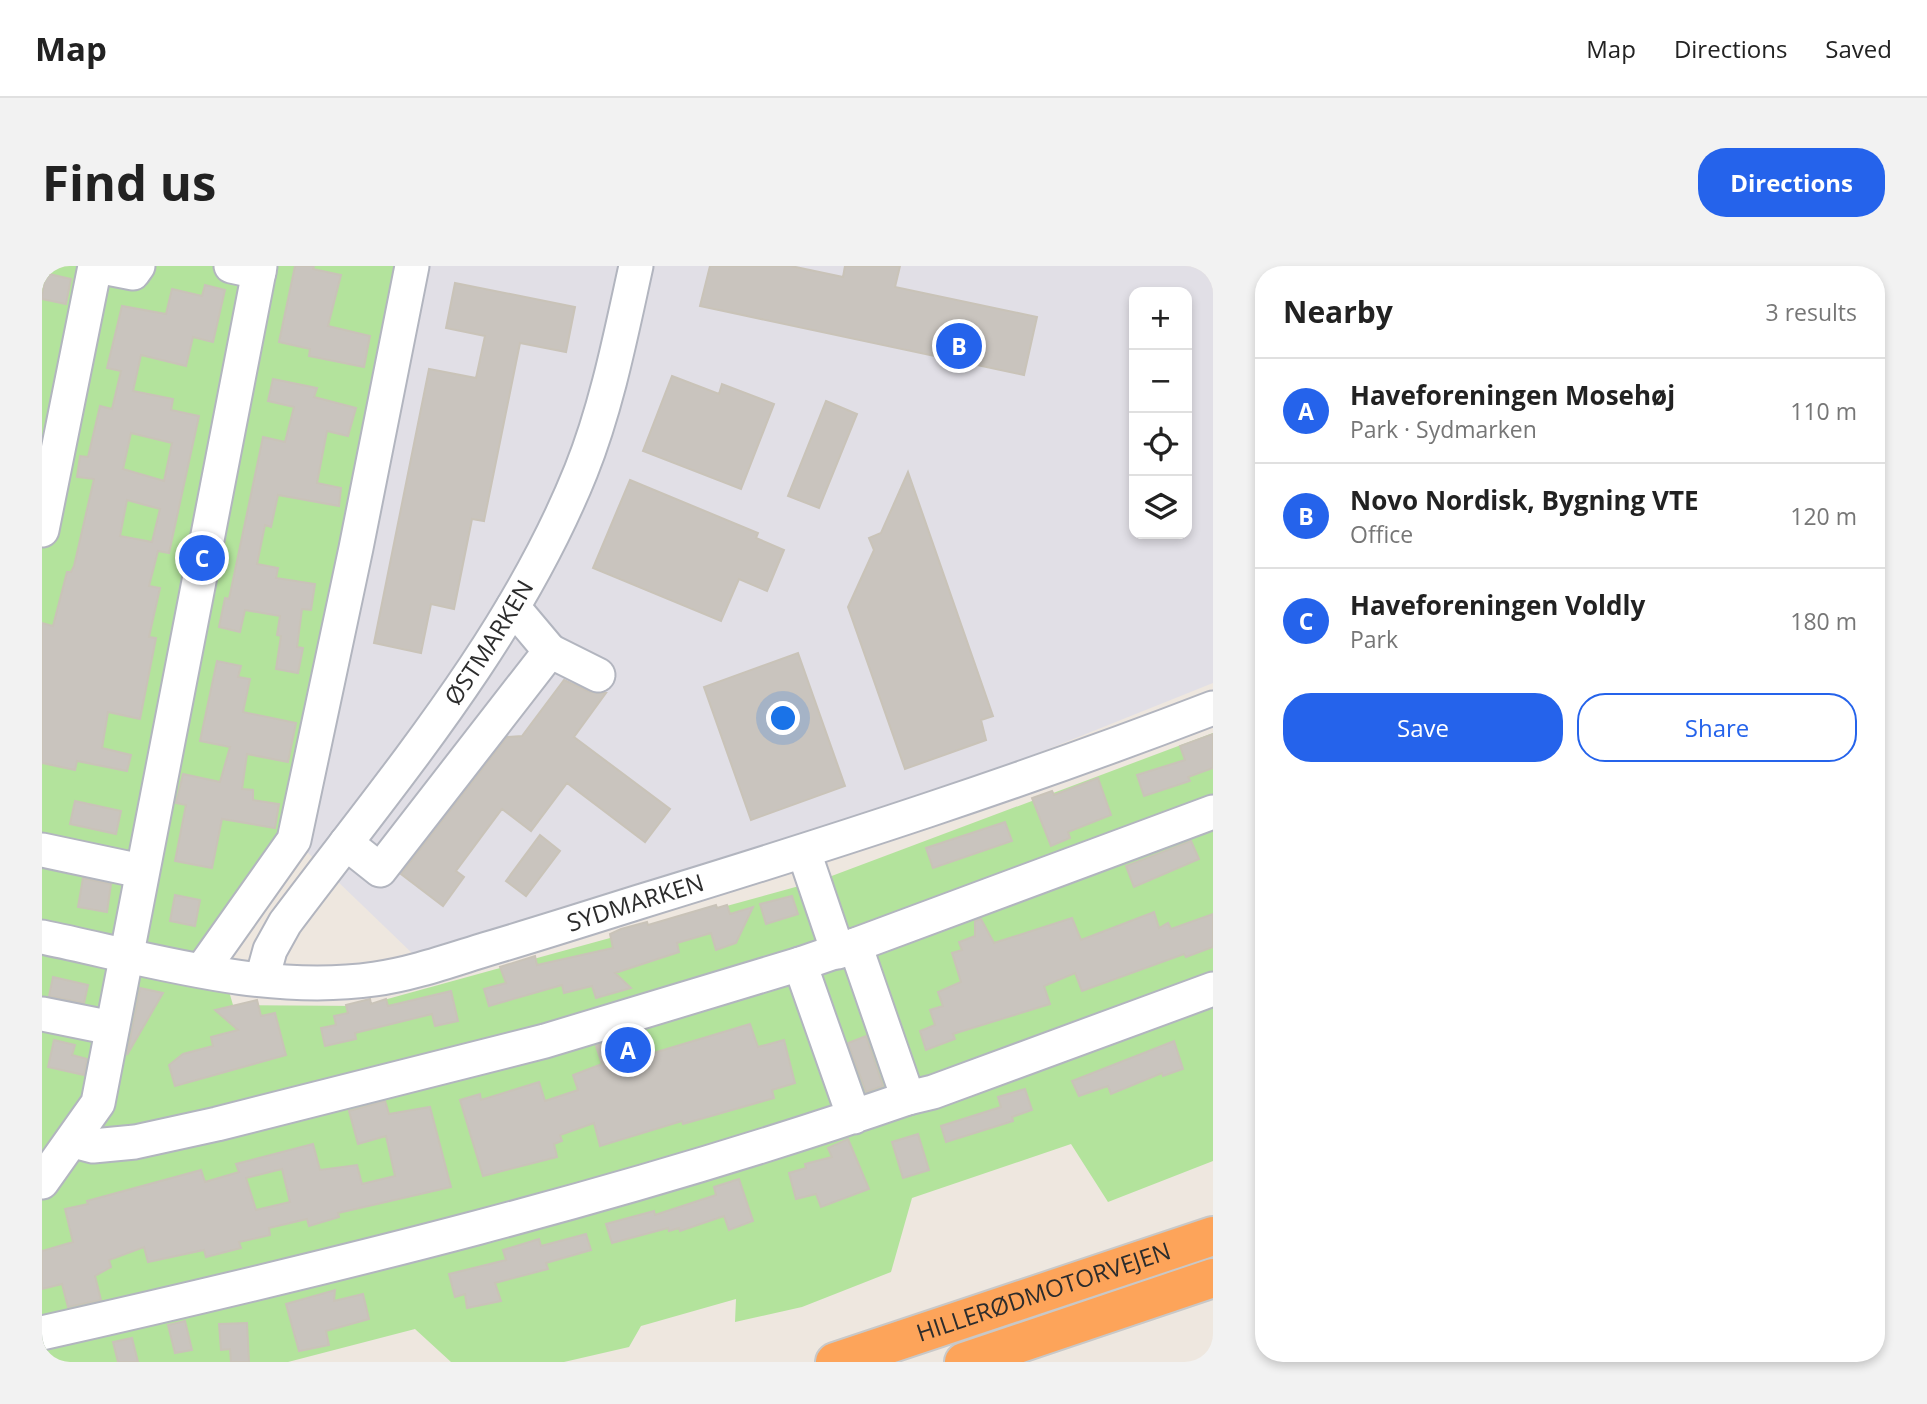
<!DOCTYPE html>
<meta charset="utf-8">
<style>
:root{--surface:#fff;--page:#f2f2f2;--text:#222;--muted:#767676;--line:#e0e0e0;--accent:#2563eb}
body{margin:0;font-family:"Open Sans",sans-serif;background:var(--page);color:var(--text)}
.controls{position:absolute;right:21px;top:21px;display:grid;overflow:hidden;border-radius:14px;box-shadow:0 4px 10px #0003}
.controls button{width:63px;height:63px;display:grid;place-items:center;padding:0;border:0;border-bottom:2px solid var(--line);background:var(--surface);color:var(--text);font:35px sans-serif}
.you{position:absolute;left:742px;top:453px;width:24px;height:24px;margin:-18px;border:5px solid #fff;border-radius:50%;background:#1a73e8;box-shadow:0 0 0 10px #1a73e833}
.badge{display:grid;place-items:center;width:46px;height:46px;border-radius:50%;background:var(--accent);color:#fff;font-size:23px;font-weight:700}
.pin{position:absolute;translate:-50% -50%;border:4px solid #fff;box-shadow:0 2px 7px #0006}
.list{margin:0;padding:0;list-style:none}
h2{display:flex;justify-content:space-between;align-items:center;height:91px;margin:0;padding:0 28px;font-size:30px}
h2 small{font-size:23px;font-weight:400;color:var(--muted)}
.list li{display:grid;grid-template-columns:46px 1fr auto;gap:21px;align-items:center;box-sizing:border-box;height:105px;padding:0 28px;border-top:2px solid var(--line)}
.list b{display:block;font-size:26px;white-space:nowrap}
.list p{margin:0;font-size:23px;white-space:nowrap;color:var(--muted)}
.list em{font-size:23px;font-style:normal;color:var(--muted)}
.actions{display:flex;gap:14px;padding:21px 28px}
.actions a{flex:1;padding:16px 0;border:2px solid var(--accent);border-radius:28px;text-align:center;font-size:24px;color:var(--accent)}
.actions .main{background:var(--accent);color:#fff}
.icon{flex:none;width:38px;height:38px;fill:none;stroke:currentColor;stroke-width:2;stroke-linecap:round;stroke-linejoin:round}
.map{position:relative;flex:none;width:1171px;height:1096px;overflow:hidden;border-radius:28px}
header{display:flex;align-items:center;gap:42px;box-sizing:border-box;height:98px;padding:0 35px;background:var(--surface);border-bottom:2px solid var(--line)}
header strong{font-size:33px}
nav{display:flex;gap:38px;margin-inline-start:auto;font-size:24px}
.intro{display:flex;align-items:center;justify-content:space-between;box-sizing:border-box;height:168px;padding:0 42px}
h1{margin:0;font-size:49px}
.button{padding:18px 32px;border-radius:28px;background:var(--accent);color:#fff;font-size:24px;font-weight:700}
main{display:flex;gap:42px;padding:0 42px}
aside{flex:1;background:var(--surface);border-radius:28px;box-shadow:0 4px 10px #0003}
.map>svg:first-child{display:block}
</style>
<header>
<strong>Map</strong>
<nav><a>Map</a><a>Directions</a><a>Saved</a></nav>
</header>
<div class="intro"><h1>Find us</h1><a class="button">Directions</a></div>
<main>
<div class="map">
<svg width="1171" height="1096" viewBox="0 0 1171 1096">
<rect width="100%" height="100%" fill="#eee7df"/>
<path fill="#e1dfe6" fill-rule="evenodd" d="M 377,0 L 1171,0 L 1171,417 L 914,520 L 372,689 L 263,584 ZM 1092,26 L 1145,26 L 1145,268 L 1092,268 Z"/>
<path fill="#b3e39c" d="M 0,0 L 377,0 L 263,584 L 179,698 L 191,739 L 320,740 L 779,614 L 1171,467 L 1171,895 L 1066,936 L 1029,878 L 870,932 L 849,1006 L 760,1041 L 693,1056 L 694,1033 L 599,1060 L 587,1081 L 522,1096 L 409,1096 L 373,1063 L 246,1096 L 0,1096 Z"/>
<path fill="#c9c4be" stroke="#c9c3b8" stroke-width="2" fill-rule="evenodd" d="M 253,0 L 272,0 L 271,3 L 299,9 L 286,60 L 328,70 L 322,101 L 267,90 L 268,83 L 237,76 Z
M 668,0 L 749,0 L 801,11 L 803,0 L 858,0 L 853,21 L 995,51 L 982,109 L 658,40 Z
M 3,7 L 29,13 L 24,38 L 0,33 Z
M 413,17 L 533,41 L 524,86 L 478,77 L 442,255 L 430,253 L 412,343 L 389,338 L 379,387 L 332,377 L 387,103 L 434,112 L 443,70 L 404,62 Z
M 163,19 L 183,24 L 171,76 L 151,71 L 144,100 L 99,89 L 91,125 L 131,133 L 129,144 L 157,150 L 127,287 L 116,285 L 107,320 L 118,322 L 107,371 L 114,372 L 98,453 L 66,446 L 60,482 L 89,489 L 85,505 L 35,495 L 33,504 L 0,497 L 0,357 L 11,360 L 25,306 L 29,306 L 32,300 L 52,213 L 35,211 L 38,190 L 46,191 L 58,140 L 70,143 L 79,105 L 65,102 L 80,40 L 124,48 L 130,23 L 160,30 ZM 89,167 L 130,177 L 122,215 L 81,203 ZM 85,234 L 118,243 L 110,276 L 78,270 Z
M 630,110 L 677,128 L 680,118 L 732,138 L 699,223 L 601,185 Z
M 231,113 L 275,122 L 272,131 L 314,142 L 306,170 L 285,165 L 275,217 L 299,222 L 297,240 L 236,229 L 229,261 L 223,259 L 215,298 L 236,302 L 234,312 L 273,318 L 269,344 L 260,343 L 255,381 L 261,382 L 256,407 L 234,403 L 239,370 L 235,369 L 238,350 L 203,344 L 198,366 L 177,361 L 183,332 L 187,333 L 221,171 L 243,176 L 252,141 L 226,135 Z
M 784,135 L 815,148 L 777,242 L 746,230 Z
M 866,206 L 951,450 L 939,454 L 944,474 L 863,503 L 806,341 L 832,284 L 827,272 L 839,267 Z
M 588,214 L 716,267 L 714,272 L 742,284 L 725,325 L 697,313 L 679,355 L 551,302 Z
M 756,387 L 803,520 L 709,554 L 662,421 Z
M 175,395 L 199,400 L 196,411 L 208,413 L 201,446 L 254,457 L 246,496 L 205,488 L 200,523 L 211,524 L 211,534 L 237,538 L 233,562 L 180,553 L 170,602 L 133,595 L 144,539 L 134,537 L 141,508 L 178,516 L 188,481 L 158,475 Z
M 522,414 L 548,426 L 564,427 L 532,471 L 628,543 L 603,576 L 525,517 L 489,565 L 460,543 L 414,605 L 422,611 L 401,640 L 359,608 L 465,471 L 480,470 Z
M 1171,468 L 1171,502 L 1146,511 L 1148,515 L 1102,530 L 1095,509 L 1143,494 L 1138,480 Z
M 1056,512 L 1069,549 L 1026,566 L 1028,572 L 1009,580 L 990,532 L 1010,525 L 1012,529 Z
M 33,535 L 79,545 L 74,568 L 28,558 Z
M 963,556 L 970,575 L 891,602 L 884,582 Z
M 498,569 L 518,585 L 484,630 L 464,615 Z
M 1149,575 L 1157,593 L 1092,621 L 1084,600 Z
M 41,612 L 69,618 L 65,646 L 36,641 Z
M 133,629 L 158,634 L 153,660 L 128,655 Z
M 750,630 L 756,648 L 724,658 L 718,638 Z
M 674,639 L 675,642 L 685,639 L 688,648 L 711,641 L 694,677 L 674,684 L 669,667 L 635,677 L 637,686 L 573,707 L 589,722 L 554,732 L 550,720 L 522,727 L 520,719 L 447,740 L 442,723 L 464,717 L 458,701 L 493,690 L 495,699 L 571,682 L 568,668 L 579,663 L 605,656 L 606,659 Z
M 1112,646 L 1117,662 L 1126,657 L 1129,663 L 1171,648 L 1171,681 L 1144,691 L 1142,688 L 1040,725 L 1033,707 L 1002,720 L 1008,738 L 911,768 L 913,773 L 884,784 L 878,765 L 893,759 L 888,744 L 901,740 L 896,726 L 919,716 L 910,687 L 920,684 L 917,676 L 933,670 L 933,655 L 939,653 L 952,677 L 1030,652 L 1039,674 Z
M 11,711 L 46,719 L 42,737 L 7,730 Z
M 98,722 L 121,727 L 85,789 Z
M 409,725 L 416,755 L 393,760 L 390,748 L 313,767 L 314,773 L 283,780 L 279,762 L 294,759 L 292,750 L 306,747 L 304,739 L 328,733 L 329,738 L 344,733 L 346,740 Z
M 215,734 L 219,750 L 233,747 L 244,789 L 133,820 L 127,799 L 141,788 L 171,780 L 169,771 L 196,764 L 173,744 Z
M 708,758 L 716,781 L 742,774 L 753,817 L 730,824 L 732,832 L 641,858 L 640,855 L 558,880 L 552,857 L 518,869 L 520,875 L 512,878 L 515,891 L 441,910 L 418,834 L 438,828 L 439,834 L 497,816 L 503,835 L 536,824 L 531,809 L 560,798 L 554,780 L 559,778 L 578,797 Z
M 824,770 L 841,820 L 824,826 L 806,777 Z
M 12,774 L 33,779 L 30,789 L 45,793 L 42,809 L 6,801 Z
M 1132,775 L 1141,803 L 1121,810 L 1120,807 L 1069,828 L 1066,820 L 1037,830 L 1030,815 Z
M 983,823 L 990,844 L 970,851 L 971,855 L 904,876 L 899,860 L 959,841 L 956,831 Z
M 343,835 L 347,848 L 388,841 L 409,921 L 296,947 L 297,951 L 267,960 L 265,953 L 227,962 L 228,969 L 197,976 L 199,982 L 164,991 L 162,984 L 106,996 L 102,981 L 67,994 L 69,1001 L 53,1010 L 59,1034 L 26,1041 L 20,1018 L 0,1023 L 0,985 L 31,976 L 23,943 L 46,938 L 45,935 L 159,904 L 163,916 L 197,906 L 194,898 L 271,878 L 278,904 L 315,899 L 320,918 L 353,910 L 344,870 L 316,878 L 307,845 ZM 240,903 L 248,936 L 214,944 L 204,912 Z
M 876,868 L 887,904 L 861,912 L 850,876 Z
M 806,873 L 827,923 L 779,941 L 774,928 L 754,933 L 747,907 L 764,902 L 763,898 L 790,891 L 786,882 Z
M 697,913 L 711,955 L 687,964 L 682,950 L 638,965 L 637,962 L 627,965 L 626,962 L 570,977 L 564,958 L 612,945 L 613,949 L 674,929 L 672,921 Z
M 544,968 L 549,984 L 504,997 L 506,1003 L 453,1017 L 459,1035 L 425,1042 L 423,1028 L 413,1031 L 407,1008 L 464,994 L 461,984 L 497,973 L 499,980 Z
M 293,1024 L 292,1035 L 321,1028 L 327,1053 L 284,1065 L 287,1079 L 257,1085 L 244,1038 Z
M 143,1055 L 150,1084 L 133,1087 L 126,1059 Z
M 205,1057 L 207,1096 L 189,1096 L 188,1083 L 179,1084 L 177,1058 Z
M 90,1072 L 96,1096 L 76,1096 L 71,1076 Z"/>
<g fill="none" stroke-linecap="round" stroke-linejoin="round">
<defs>
<g id="minor">
<path d="M 55,0 L 91,7 L 96,0"/>
<path d="M 189,0 L 217,6"/>
<path d="M 0,264 L 53,0"/>
<path d="M 508,385 L 556,409"/>
<path d="M 304,577 L 338,604 L 508,385 L 471,341"/>
<path d="M 0,584 L 99,605"/>
<path d="M 762,586 L 796,686"/>
<path id="s1" d="M 0,671 C 107,693 222,729 333,713 C 370,708 409,694 445,683 C 496,668 546,652 597,636 C 790,577 982,515 1171,442"/>
<path d="M 813,679 L 1171,546"/>
<path d="M 160,704 L 252,574 L 314,282 L 370,0"/>
<path id="s2" d="M 220,713 L 228,684 L 243,657 C 351,513 471,374 539,205 C 565,140 579,68 594,0"/>
<path d="M 0,748 L 70,762"/>
<path d="M 866,832 L 891,826 L 1171,723"/>
<path d="M 32,875 L 51,880 L 93,876 L 175,858 L 503,775 L 758,698"/>
<path d="M 0,916 L 56,837 L 218,0"/>
<path d="M 0,1067 C 292,1001 582,930 866,832 L 813,679 L 758,698 L 812,851"/>
</g>
<g id="highway">
<path id="s3" d="M 793,1096 L 1171,970"/>
<path d="M 922,1096 L 1171,1012"/>
</g>
</defs>
<use href="#minor" stroke="#b2b5bf" stroke-width="37"/>
<use href="#highway" stroke="#c8c8c8" stroke-width="42"/>
<use href="#minor" stroke="#fff" stroke-width="33"/>
<use href="#highway" stroke="#fda45a" stroke-width="38"/>
</g>
<g text-anchor="middle" stroke-width="6" stroke-linejoin="round" paint-order="stroke">
<g font-size="24" fill="#2c2c2c" stroke="#fff">
<text dy="8" stroke="none"><textPath href="#s2" startOffset="408">ØSTMARKEN</textPath></text>
<text dy="8" stroke="none"><textPath href="#s1" startOffset="609">SYDMARKEN</textPath></text>
<text dy="8" stroke="none"><textPath href="#s3" startOffset="220">HILLERØDMOTORVEJEN</textPath></text>
</g>
</g>
</svg>
<div class="controls">
<button>+</button>
<button>−</button>
<button><svg class="icon" aria-label="locate" viewBox="0 0 24 24"><circle cx="12" cy="12" r="6"/><path d="M12 2v4M12 18v4M2 12h4M18 12h4"/></svg></button>
<button><svg class="icon" aria-label="layers" viewBox="0 0 24 24"><path d="M12 4l9 5-9 5-9-5zM3 14l9 5 9-5"/></svg></button>
</div>
<div class="you"></div>
<div class="pin badge" style="left:586px;top:784px">A</div>
<div class="pin badge" style="left:917px;top:80px">B</div>
<div class="pin badge" style="left:160px;top:292px">C</div>
</div>
<aside>
<h2>Nearby<small>3 results</small></h2>
<ul class="list">
<li><span class="badge">A</span><div><b>Haveforeningen Mosehøj</b><p>Park · Sydmarken</p></div><em>110 m</em></li>
<li><span class="badge">B</span><div><b>Novo Nordisk, Bygning VTE</b><p>Office</p></div><em>120 m</em></li>
<li><span class="badge">C</span><div><b>Haveforeningen Voldly</b><p>Park</p></div><em>180 m</em></li>
</ul>
<div class="actions"><a class="main">Save</a><a>Share</a></div>
</aside>
</main>
